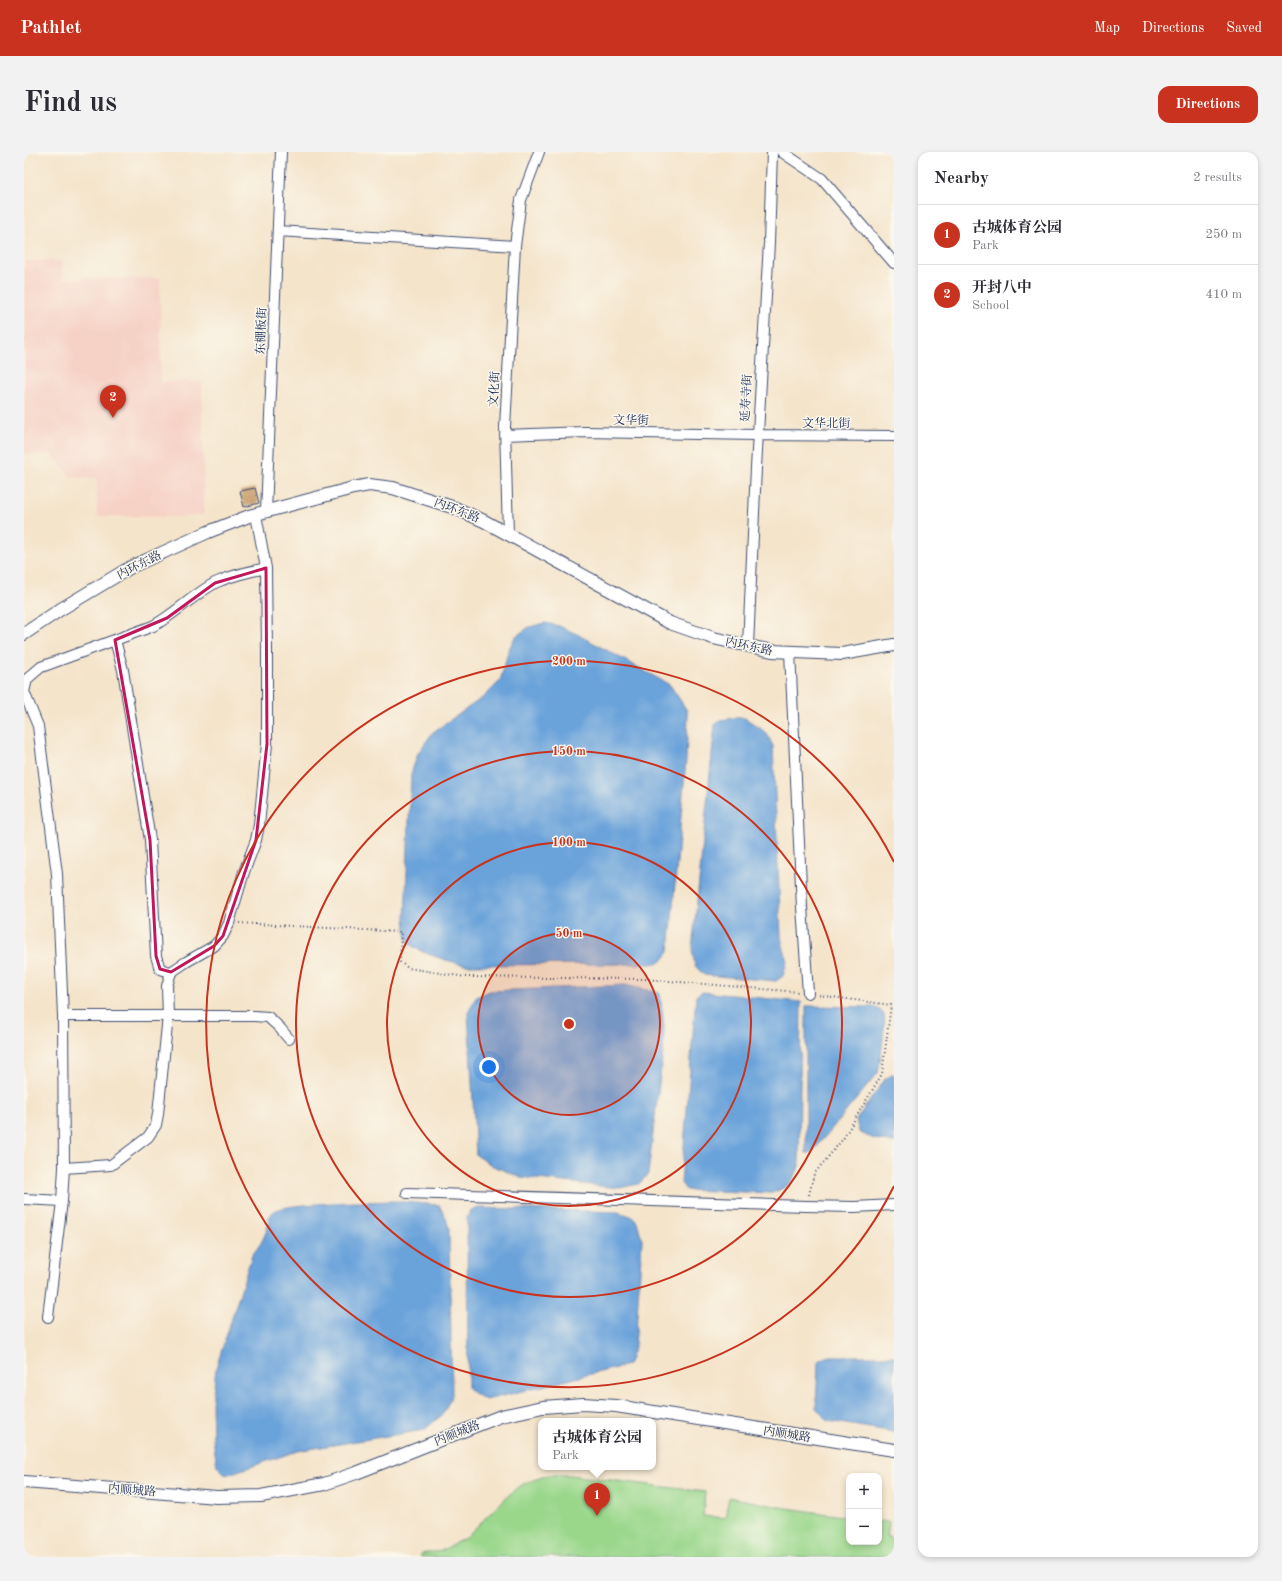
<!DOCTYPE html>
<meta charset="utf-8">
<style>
:root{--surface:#fff;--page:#f2f2f3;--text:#2b2b33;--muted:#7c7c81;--line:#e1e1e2;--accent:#c8321e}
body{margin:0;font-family:"Old Standard TT","Noto Serif SC",serif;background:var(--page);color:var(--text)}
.controls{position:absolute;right:12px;bottom:12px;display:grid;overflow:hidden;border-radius:8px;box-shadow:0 2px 6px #0003}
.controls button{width:36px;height:36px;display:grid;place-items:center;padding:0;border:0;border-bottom:1px solid var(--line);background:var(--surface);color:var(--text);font:20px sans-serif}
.you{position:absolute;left:465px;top:915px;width:14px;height:14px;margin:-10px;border:3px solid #fff;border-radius:50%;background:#1a73e8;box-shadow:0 0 0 6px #1a73e833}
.badge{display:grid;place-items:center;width:26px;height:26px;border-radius:50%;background:var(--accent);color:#fff;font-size:13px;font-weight:700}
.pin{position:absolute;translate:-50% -33px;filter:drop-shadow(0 1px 2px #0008)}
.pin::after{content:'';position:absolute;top:21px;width:14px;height:12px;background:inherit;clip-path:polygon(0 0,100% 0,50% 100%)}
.popup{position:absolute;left:514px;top:1266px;width:118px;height:52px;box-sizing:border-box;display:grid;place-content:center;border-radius:8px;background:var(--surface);filter:drop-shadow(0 1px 3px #0005);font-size:13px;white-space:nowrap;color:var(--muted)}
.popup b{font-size:15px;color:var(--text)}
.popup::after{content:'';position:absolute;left:50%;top:100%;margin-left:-8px;border:8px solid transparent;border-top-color:var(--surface)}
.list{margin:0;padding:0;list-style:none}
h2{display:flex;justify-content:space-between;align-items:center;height:52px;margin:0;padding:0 16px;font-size:17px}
h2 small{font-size:13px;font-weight:400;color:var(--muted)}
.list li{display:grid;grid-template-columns:26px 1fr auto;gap:12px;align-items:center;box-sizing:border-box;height:60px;padding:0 16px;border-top:1px solid var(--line)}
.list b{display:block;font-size:15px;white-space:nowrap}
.list p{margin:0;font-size:13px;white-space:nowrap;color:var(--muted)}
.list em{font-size:13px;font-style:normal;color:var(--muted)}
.map{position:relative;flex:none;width:870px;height:1405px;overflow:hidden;border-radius:12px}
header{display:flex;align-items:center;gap:24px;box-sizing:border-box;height:56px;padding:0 20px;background:var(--accent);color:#fff}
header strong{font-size:19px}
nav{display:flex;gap:22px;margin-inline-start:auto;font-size:14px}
.intro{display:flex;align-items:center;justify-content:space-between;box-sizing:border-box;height:96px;padding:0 24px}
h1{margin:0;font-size:28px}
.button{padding:10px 18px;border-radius:12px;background:var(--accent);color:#fff;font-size:14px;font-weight:700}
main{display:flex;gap:24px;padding:0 24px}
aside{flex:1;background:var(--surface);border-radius:12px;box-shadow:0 2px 6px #0003}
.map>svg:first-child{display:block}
</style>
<header>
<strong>Pathlet</strong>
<nav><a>Map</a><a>Directions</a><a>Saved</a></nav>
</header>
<div class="intro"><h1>Find us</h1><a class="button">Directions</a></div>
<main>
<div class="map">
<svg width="870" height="1405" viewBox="0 0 870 1405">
<rect width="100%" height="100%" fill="#fbf7ec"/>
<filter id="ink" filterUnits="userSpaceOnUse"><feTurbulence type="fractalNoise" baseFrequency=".025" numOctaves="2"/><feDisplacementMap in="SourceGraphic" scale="8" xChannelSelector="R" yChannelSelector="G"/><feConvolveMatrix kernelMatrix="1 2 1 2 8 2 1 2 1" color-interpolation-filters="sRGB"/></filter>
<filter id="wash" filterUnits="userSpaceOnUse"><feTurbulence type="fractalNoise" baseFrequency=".012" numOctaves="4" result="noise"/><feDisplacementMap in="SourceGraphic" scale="16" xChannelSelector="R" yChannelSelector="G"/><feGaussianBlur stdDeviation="0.9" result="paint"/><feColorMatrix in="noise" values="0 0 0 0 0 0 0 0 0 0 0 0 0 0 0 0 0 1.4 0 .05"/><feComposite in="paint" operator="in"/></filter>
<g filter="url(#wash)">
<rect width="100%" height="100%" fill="#f4e4ca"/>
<path fill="#f6d1c5" d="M 0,109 L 37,109 L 38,127 L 136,126 L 137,230 L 178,230 L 180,362 L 159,365 L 73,364 L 73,326 L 48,326 L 28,302 L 0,302 Z"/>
<path fill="#9ad78b" stroke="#5a8374" d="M 524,1323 L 547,1323 L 681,1340 L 679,1364 L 701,1366 L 705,1345 L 756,1355 L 825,1365 L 825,1390 L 855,1390 L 855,1369 L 865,1370 L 863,1385 L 870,1386 L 870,1405 L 397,1405 L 396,1402 L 417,1399 L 441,1386 L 489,1339 L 501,1331 Z"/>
<path fill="#6ba3da" stroke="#43699c" d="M 521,471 L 535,474 L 555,483 L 646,533 L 662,557 L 664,565 L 662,608 L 645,800 L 637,810 L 627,812 L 441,813 C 429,810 388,800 383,788 C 381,782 382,772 381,766 L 387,622 L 394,601 L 409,580 L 461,544 L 476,529 L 485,497 L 491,485 L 505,475 Z
M 711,566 L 721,566 L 736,576 L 743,582 L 749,594 L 757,785 L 763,810 L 759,824 L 752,829 L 680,823 L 671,814 L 668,798 L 691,572 L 696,568 Z
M 601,833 L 636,841 L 640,875 L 639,899 L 624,1022 L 615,1032 L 595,1036 L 496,1025 L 469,1014 L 452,1003 L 444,861 L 452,845 L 466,839 Z
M 678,840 L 777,850 L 775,1014 C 769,1032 765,1034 748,1041 L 662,1038 L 657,1031 L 672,844 Z
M 782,854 L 850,855 C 854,857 858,859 860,863 C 862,870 856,912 854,921 L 790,998 L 786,1001 L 782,1001 Z
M 870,922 L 870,991 L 850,987 L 835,980 L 832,968 L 861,927 Z
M 370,1049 L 415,1053 L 422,1066 L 425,1077 L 428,1243 L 419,1262 L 400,1278 L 273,1299 L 202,1323 L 193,1314 L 189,1287 L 188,1251 L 192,1216 L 228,1103 C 234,1096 239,1089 242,1080 C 245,1073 243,1066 249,1060 C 259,1050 351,1050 370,1049 Z
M 455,1056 L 594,1060 L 607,1064 L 613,1069 L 618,1088 L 611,1195 L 604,1213 L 462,1248 L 451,1242 L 444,1236 L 443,1067 L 446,1058 Z
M 807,1204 L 870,1204 L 870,1280 L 804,1269 L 792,1256 L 794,1211 L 796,1207 Z"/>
<g id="blocks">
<path fill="#cba477" d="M 231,336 L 235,351 L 220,355 L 216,339 Z"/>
</g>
</g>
<g filter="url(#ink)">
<use href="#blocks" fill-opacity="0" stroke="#3c4a6e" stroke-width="1"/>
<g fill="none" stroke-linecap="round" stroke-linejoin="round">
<defs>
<path id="minor" d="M 758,0 L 798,27 L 870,111
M 254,79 L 491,94
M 481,283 L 561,280 L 733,283 L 870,284
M 242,360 L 257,0
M 484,382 L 481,275 L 491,94 L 497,48 L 515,0
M 91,488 L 99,518 L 126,688 L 132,804 L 136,817 L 147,820
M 724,494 L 732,316 L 745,91 L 748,0
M 766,500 L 778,755 L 784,841
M 0,540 L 14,574 L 33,722 L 39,864 L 40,1016
M 0,540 L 3,527 L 17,515 L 129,474 C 151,462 169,443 191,431 C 207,423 224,420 242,416
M 39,864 L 230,864 L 244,865 L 255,875 L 265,887
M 383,1041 L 782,1054 L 830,1055 L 870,1053
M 0,1047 L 38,1049
M 24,1165 L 38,1049 L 40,1016 L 87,1013 L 124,985 L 132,973 L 134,962 L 144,864 L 143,834 L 147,820 L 162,810 L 190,794 L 199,784 L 205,771 L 220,720 L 232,688 L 235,673 L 243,592 L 243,499 L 242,416 L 232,363"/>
<path id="tertiary" d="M 0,482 L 37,457 L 107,415 L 184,380 L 225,364 L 329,336 L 345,333 L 369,336 L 431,356 L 460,369 L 646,471 L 689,486 L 748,499 L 794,501 L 818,502 L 870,493
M 0,1330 L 193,1345 L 237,1344 L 300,1332 L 332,1321 L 477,1264 L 519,1255 L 559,1252 L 592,1254 L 870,1298"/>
</defs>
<use href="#minor" stroke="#3c4a6e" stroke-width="12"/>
<use href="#tertiary" stroke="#3c4a6e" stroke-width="14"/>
<path stroke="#3c4a6e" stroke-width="2" stroke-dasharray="1 3" stroke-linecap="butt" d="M 215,771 L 377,780 L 376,810 L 384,816 L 442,825 L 621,827 L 774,840
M 785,1043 L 790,1022 L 819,987 L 858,922 L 867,853 L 794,843"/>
<use href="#minor" stroke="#fff" stroke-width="10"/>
<use href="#tertiary" stroke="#fff" stroke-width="12"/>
</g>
</g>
<path fill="none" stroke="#c2185b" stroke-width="3" stroke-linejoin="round" d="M 242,416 L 243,592 L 232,688 L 199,784 L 190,794 L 147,820 L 136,817 L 132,804 L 126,688 L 91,488 L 143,466 L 191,431 Z"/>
<circle cx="545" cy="872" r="91" fill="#c8321e" fill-opacity=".12"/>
<g fill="none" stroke="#c8321e" stroke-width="2">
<circle cx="545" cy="872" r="91"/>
<circle cx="545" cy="872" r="182"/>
<circle cx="545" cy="872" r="273"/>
<path d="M870 1034A363 363 0 1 1 870 710"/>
</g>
<g text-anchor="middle" stroke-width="3" stroke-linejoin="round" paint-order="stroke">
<g font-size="12" fill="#1b2f5e" stroke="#fbf7ec">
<text transform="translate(237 179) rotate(-88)" y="4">东棚板街</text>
<text transform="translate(470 237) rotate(-87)" y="4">文化街</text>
<text transform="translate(722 246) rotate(-87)" y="4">延寿寺街</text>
<text transform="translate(607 268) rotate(1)" y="4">文华街</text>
<text x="802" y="275">文华北街</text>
<text transform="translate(433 358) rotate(21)" y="4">内环东路</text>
<text transform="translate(115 413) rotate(-27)" y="4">内环东路</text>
<text transform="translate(725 494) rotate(12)" y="4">内环东路</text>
<text transform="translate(433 1281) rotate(-22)" y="4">内顺城路</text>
<text transform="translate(763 1282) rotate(9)" y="4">内顺城路</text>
<text transform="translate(108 1338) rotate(4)" y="4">内顺城路</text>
</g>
</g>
<circle cx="545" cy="872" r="6" fill="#c8321e" stroke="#fbf7ec" stroke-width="2"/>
<g font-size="12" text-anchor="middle" font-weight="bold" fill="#c8321e" stroke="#fbf7ec" stroke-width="3" stroke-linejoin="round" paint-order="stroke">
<text x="545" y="513">200 m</text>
<text x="545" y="603">150 m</text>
<text x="545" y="694">100 m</text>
<text x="545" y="785">50 m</text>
</g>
</svg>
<div class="controls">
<button>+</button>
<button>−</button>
</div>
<div class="you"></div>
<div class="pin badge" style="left:573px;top:1364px">1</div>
<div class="popup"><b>古城体育公园</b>Park</div>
<div class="pin badge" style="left:89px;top:266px">2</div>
</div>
<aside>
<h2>Nearby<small>2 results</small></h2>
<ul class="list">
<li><span class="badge">1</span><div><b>古城体育公园</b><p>Park</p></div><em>250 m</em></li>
<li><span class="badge">2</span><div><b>开封八中</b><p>School</p></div><em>410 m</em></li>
</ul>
</aside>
</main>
